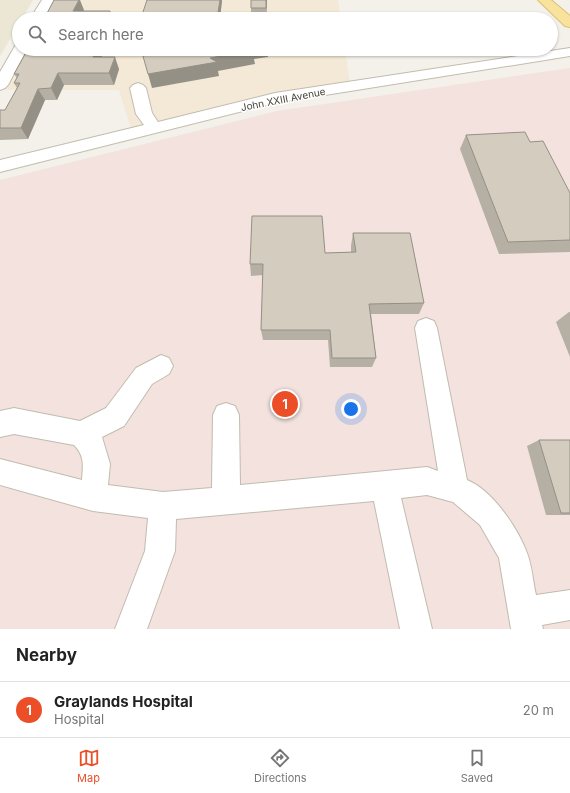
<!DOCTYPE html>
<style>
:root{--surface:#fff;--page:#f2f2f2;--text:#222;--muted:#767676;--line:#e0e0e0;--accent:#ec4f28}
body{margin:0;font-family:Inter,sans-serif;background:var(--page);color:var(--text)}
.you{position:absolute;left:351px;top:409px;width:14px;height:14px;margin:-10px;border:3px solid #fff;border-radius:50%;background:#1a73e8;box-shadow:0 0 0 6px #1a73e833}
.badge{display:grid;place-items:center;width:26px;height:26px;border-radius:50%;background:var(--accent);color:#fff;font-size:13px;font-weight:700}
.pin{position:absolute;translate:-50% -50%;border:2px solid #fff;box-shadow:0 1px 4px #0006}
.list{margin:0;padding:0;list-style:none}
h2{display:flex;justify-content:space-between;align-items:center;height:52px;margin:0;padding:0 16px;font-size:17px}
h2 small{font-size:13px;font-weight:400;color:var(--muted)}
.list li{display:grid;grid-template-columns:26px 1fr auto;gap:12px;align-items:center;box-sizing:border-box;height:56px;padding:0 16px;border-top:1px solid var(--line)}
.list b{display:block;font-size:15px;white-space:nowrap}
.list p{margin:0;font-size:13px;white-space:nowrap;color:var(--muted)}
.list em{font-size:13px;font-style:normal;color:var(--muted)}
.icon{flex:none;width:22px;height:22px;fill:none;stroke:currentColor;stroke-width:2;stroke-linecap:round;stroke-linejoin:round}
.map{position:relative;flex:none;width:570px;height:629px;overflow:hidden}
.search{position:absolute;background:var(--surface);box-shadow:0 1px 3px #0004;left:12px;right:12px;top:12px;height:44px;display:flex;align-items:center;gap:10px;box-sizing:border-box;padding:0 14px;border-radius:22px;color:var(--muted);font-size:15px}
.sheet{height:108px;background:var(--surface)}
nav{display:flex;justify-content:space-around;align-items:center;box-sizing:border-box;height:56px;border-top:1px solid var(--line);background:var(--surface);font-size:11px;color:var(--muted)}
nav a{display:grid;justify-items:center;gap:2px}
nav .on{color:var(--accent)}
.map>svg:first-child{display:block}
</style>
<div class="map">
<svg width="570" height="629" viewBox="0 0 570 629">
<rect width="100%" height="100%" fill="#f3f1e9"/>
<path fill="#f4e9d6" d="M 55,0 L 338,0 L 341,19 L 45,19 Z
M 29,49 L 345,49 L 350,84 L 131,129 L 119,90 L 6,90 Z"/>
<path fill="#ece6d4" d="M 0,0 L 33,0 L 22,19 L 19,19 L 19,24 L 0,56 Z"/>
<path fill="#f3e2de" d="M 570,68 L 570,629 L 0,629 L 0,180 L 277,111 Z"/>
<g fill="none" stroke-linecap="round" stroke-linejoin="round">
<defs>
<path id="minor" d="M 42,0 L 54,0 L 44,19 L 30,19 Z
M 19,45 L 19,49 L 27,49 L 8,85 L 5,88 L 0,90 L 0,72 L 15,46 Z
M 570,48 L 570,56 L 275,103 L 0,172 L 0,160 L 144,125 L 136,114 L 130,88 L 133,85 L 138,83 L 143,85 L 146,88 L 152,113 L 158,122 L 275,93 Z
M 426,318 L 434,321 L 437,328 L 467,480 C 492,490 518,528 527,553 C 532,566 533,582 536,595 L 570,590 L 570,620 L 542,625 L 543,629 L 511,629 L 499,558 L 480,525 L 453,502 L 427,495 L 401,498 L 432,629 L 400,629 L 374,501 L 176,519 L 175,551 L 147,629 L 115,629 L 145,551 L 148,518 L 93,511 L 0,485 L 0,459 L 82,480 C 83,466 85,456 74,445 L 14,434 L 0,437 L 0,411 L 14,408 L 80,421 L 106,408 L 136,368 L 161,355 L 169,358 L 173,366 L 169,374 L 152,384 L 124,426 L 102,437 L 110,464 L 108,485 L 163,492 L 212,488 L 213,415 L 217,406 L 226,403 L 235,406 L 239,415 L 240,485 L 427,467 L 438,471 L 415,328 L 418,321 Z"/>
<path id="major" d="M 538,0 L 551,0 L 570,16 L 570,27 L 565,26 Z"/>
</defs>
<use href="#minor" stroke="#c1bcaf" stroke-width="2"/>
<use href="#major" stroke="#dcc06f" stroke-width="2"/>
<use href="#minor" fill="#fff" fill-rule="evenodd"/>
<use href="#major" fill="#f7e29e" fill-rule="evenodd"/>
</g>
<path fill="#b6b0a4" d="M 222,0 L 220,19 L 141,19 L 141,18 Z
M 267,0 L 266,19 L 251,19 L 251,8 Z
M 102,57 L 119,69 L 114,85 L 64,85 L 57,100 L 45,100 L 28,139 L 0,140 L 0,110 L 5,110 L 17,88 L 14,83 L 17,78 L 14,74 Z
M 466,135 L 530,142 L 570,193 L 570,252 L 499,254 L 460,149 Z
M 353,233 L 424,303 L 419,314 L 371,314 L 376,358 L 372,367 L 330,367 L 328,340 L 263,340 L 261,330 L 263,275 L 251,276 L 250,264 L 325,253 L 351,252 L 351,246 Z
M 569,312 L 570,312 L 570,357 L 556,322 Z
M 539,440 L 570,440 L 570,515 L 546,515 L 527,446 Z"/>
<path fill="#949086" d="M 79,0 L 80,0 L 84,10 L 80,19 L 73,11 Z
M 220,0 L 222,0 L 220,19 L 217,19 Z
M 266,0 L 267,0 L 266,19 Z
M 110,11 L 113,19 L 107,19 Z
M 96,49 L 105,49 L 97,69 L 93,57 Z
M 251,49 L 267,49 L 268,57 L 254,59 L 255,64 L 218,71 L 219,76 L 152,88 L 148,74 L 210,58 Z
M 115,57 L 119,69 L 114,85 L 109,73 Z
M 58,73 L 64,85 L 57,100 L 51,88 Z
M 38,89 L 45,100 L 28,139 L 21,128 Z"/>
<path fill="#d4cdbf" stroke="#949086" d="M 54,0 L 79,0 L 73,11 L 110,11 L 107,19 L 44,19 Z
M 147,0 L 220,0 L 217,18 L 141,18 Z
M 251,0 L 266,0 L 266,8 L 251,8 Z
M 28,49 L 96,49 L 93,57 L 115,57 L 109,73 L 58,73 L 51,88 L 38,89 L 21,128 L 0,128 L 0,110 L 5,110 L 20,83 L 14,83 L 19,74 L 14,74 Z
M 141,49 L 253,49 L 254,50 L 210,58 L 217,62 L 148,74 Z
M 525,132 L 530,142 L 543,141 L 570,193 L 570,240 L 508,242 L 466,135 Z
M 252,216 L 322,216 L 325,253 L 356,252 L 353,233 L 410,233 L 424,303 L 369,304 L 376,358 L 332,358 L 330,330 L 261,330 L 263,264 L 250,264 Z
M 539,440 L 570,440 L 570,513 L 561,513 Z"/>
<g text-anchor="middle" stroke-width="3" stroke-linejoin="round" paint-order="stroke">
<g font-size="10" fill="#474238" stroke="#fff">
<text transform="translate(283 99) rotate(-11)" y="4">John XXIII Avenue</text>
</g>
</g>
</svg>
<div class="you"></div>
<div class="pin badge" style="left:285px;top:404px">1</div>
<div class="search"><svg class="icon" aria-label="search" viewBox="0 0 24 24"><circle cx="10" cy="10" r="6"/><path d="M15 15l6 6"/></svg>Search here</div>
</div>
<section class="sheet">
<h2>Nearby<small></small></h2>
<ul class="list">
<li><span class="badge">1</span><div><b>Graylands Hospital</b><p>Hospital</p></div><em>20 m</em></li>
</ul>
</section>
<nav>
<a class="on"><svg class="icon" aria-label="map" viewBox="0 0 24 24"><path d="M3 6l6-2 6 2 6-2v14l-6 2-6-2-6 2zM9 4v14M15 6v14"/></svg>Map</a>
<a><svg class="icon" aria-label="directions" viewBox="0 0 24 24"><path d="M12 3l9 9-9 9-9-9zM9 14v-3h6M13 9l2 2-2 2"/></svg>Directions</a>
<a><svg class="icon" aria-label="saved" viewBox="0 0 24 24"><path d="M7 4h10v16l-5-4-5 4z"/></svg>Saved</a>
</nav>
